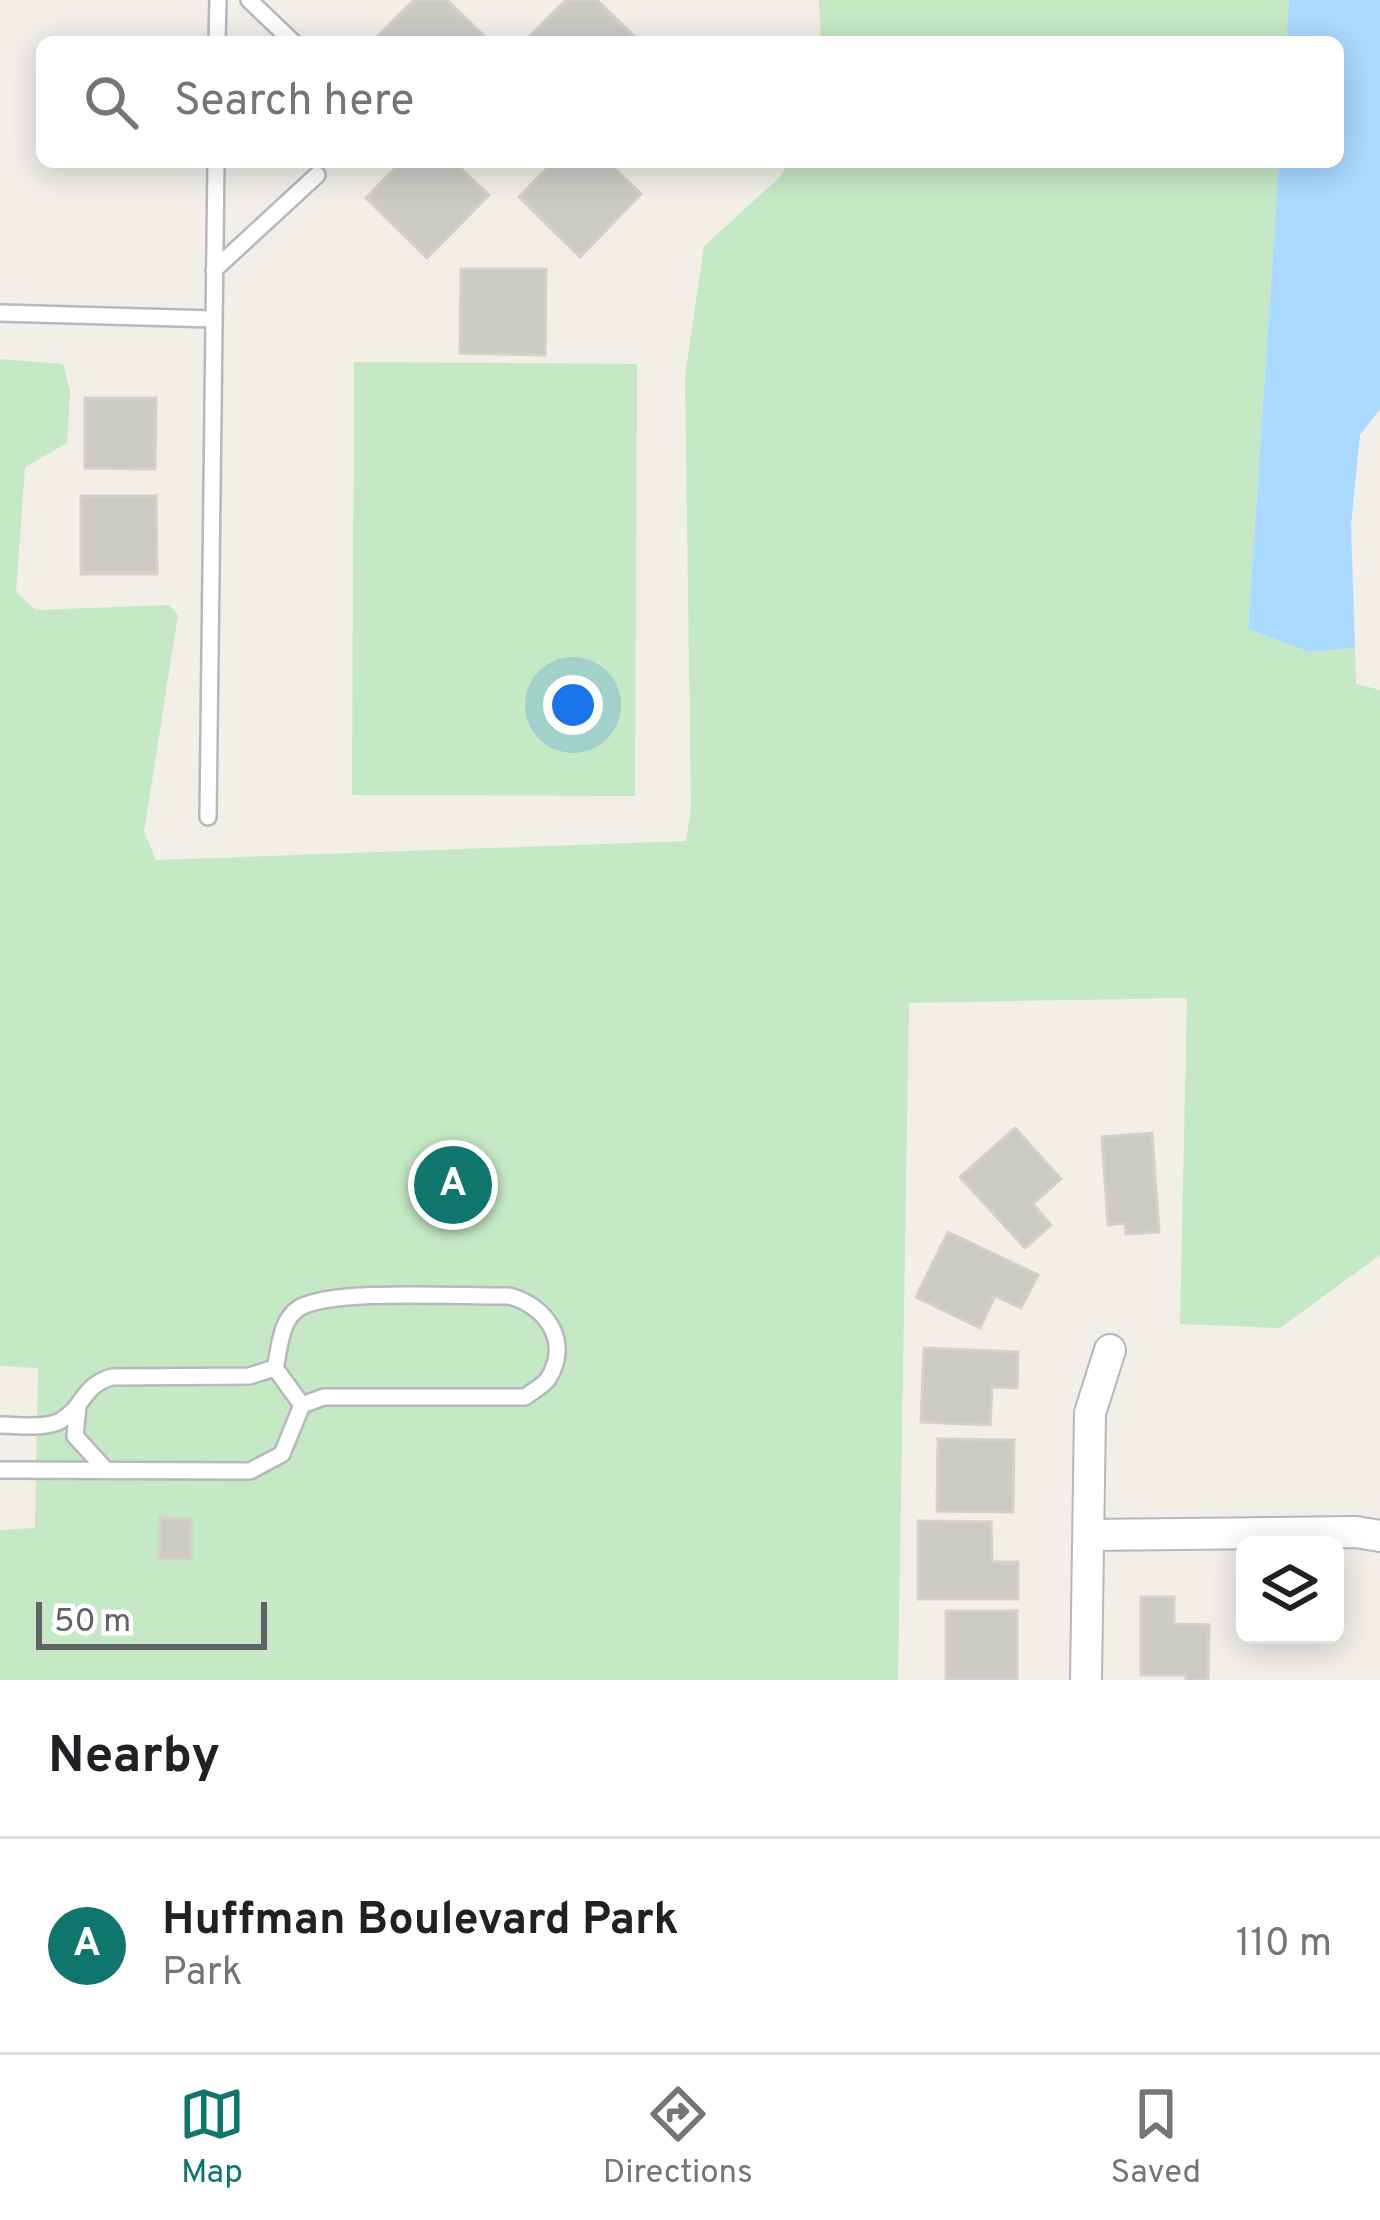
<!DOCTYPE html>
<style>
:root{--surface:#fff;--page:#f6f6f6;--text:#202124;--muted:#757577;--line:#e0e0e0;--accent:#0f766e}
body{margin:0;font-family:Overpass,sans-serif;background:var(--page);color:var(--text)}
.controls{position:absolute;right:36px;bottom:36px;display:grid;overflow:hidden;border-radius:18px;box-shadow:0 6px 30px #0003}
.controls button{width:108px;height:108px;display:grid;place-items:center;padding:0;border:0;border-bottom:3px solid var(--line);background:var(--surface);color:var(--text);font:60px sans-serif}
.scale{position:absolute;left:36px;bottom:30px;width:231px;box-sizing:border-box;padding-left:12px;border:6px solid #5f6368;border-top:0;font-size:33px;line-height:42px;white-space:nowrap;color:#5f6368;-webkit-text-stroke:9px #fff;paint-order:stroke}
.you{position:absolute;left:573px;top:705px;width:42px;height:42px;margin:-30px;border:9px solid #fff;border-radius:50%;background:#1a73e8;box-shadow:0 0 0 18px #1a73e833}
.badge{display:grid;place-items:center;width:78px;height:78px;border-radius:50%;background:var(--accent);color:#fff;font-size:39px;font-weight:700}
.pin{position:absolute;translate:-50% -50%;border:6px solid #fff;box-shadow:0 3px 12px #0006}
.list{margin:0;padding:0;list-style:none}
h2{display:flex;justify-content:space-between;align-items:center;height:156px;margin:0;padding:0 48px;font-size:51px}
h2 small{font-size:39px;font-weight:400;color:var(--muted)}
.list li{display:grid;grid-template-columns:78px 1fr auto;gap:36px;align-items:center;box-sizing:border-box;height:216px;padding:0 48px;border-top:3px solid var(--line)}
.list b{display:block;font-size:45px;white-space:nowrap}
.list p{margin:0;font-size:39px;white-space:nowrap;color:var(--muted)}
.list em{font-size:39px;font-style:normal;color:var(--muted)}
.icon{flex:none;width:66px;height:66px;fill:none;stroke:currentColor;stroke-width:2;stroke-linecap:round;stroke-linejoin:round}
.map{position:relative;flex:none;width:1380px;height:1680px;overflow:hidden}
.search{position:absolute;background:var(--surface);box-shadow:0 6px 30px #0003;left:36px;right:36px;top:36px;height:132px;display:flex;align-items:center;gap:30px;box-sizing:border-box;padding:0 42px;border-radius:18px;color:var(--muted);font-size:45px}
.sheet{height:372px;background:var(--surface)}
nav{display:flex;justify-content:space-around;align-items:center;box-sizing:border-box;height:168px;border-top:3px solid var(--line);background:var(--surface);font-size:33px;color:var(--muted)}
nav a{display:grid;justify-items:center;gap:6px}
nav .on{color:var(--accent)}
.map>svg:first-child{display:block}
</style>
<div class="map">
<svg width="1380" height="1680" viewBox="0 0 1380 1680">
<rect width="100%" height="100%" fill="#f1efe8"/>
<path fill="#c5e8c5" d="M 819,0 L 1289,0 L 1286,42 L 821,42 Z
M 788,162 L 1279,162 L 1248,629 L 1309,652 L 1355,648 L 1356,684 L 1380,690 L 1380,1255 L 1280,1328 L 1180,1324 L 1187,998 L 909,1003 L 898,1680 L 0,1680 L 0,1530 L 35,1528 L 38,1368 L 0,1366 L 0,359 L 63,364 L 70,391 L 67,443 L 25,467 L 16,592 L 36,610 L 169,605 L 178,615 L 144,832 L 156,860 L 686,841 L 691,809 L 685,376 L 704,246 L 780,177 Z
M 354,362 L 637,364 L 635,796 L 352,795 Z"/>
<path fill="#aadaff" d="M 1289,0 L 1380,0 L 1380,409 L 1360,435 L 1351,525 L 1355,648 L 1309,652 L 1248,629 L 1279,162 L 1338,162 L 1338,42 L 1286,42 Z"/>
<path fill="#cccac5" stroke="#d6d1c6" stroke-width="3" d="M 414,0 L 447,0 L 490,42 L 372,42 Z
M 566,0 L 597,0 L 640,42 L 524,42 Z
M 401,162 L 454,162 L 489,195 L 427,258 L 366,198 Z
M 553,162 L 608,162 L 641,194 L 580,257 L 519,197 Z
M 461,269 L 546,269 L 545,355 L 460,353 Z
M 85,398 L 156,398 L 155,469 L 85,468 Z
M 81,496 L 156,496 L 157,574 L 81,574 Z
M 1015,1128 L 1061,1179 L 1033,1204 L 1051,1225 L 1025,1248 L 960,1177 Z
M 1152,1133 L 1159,1232 L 1126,1234 L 1125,1223 L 1108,1225 L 1102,1137 Z
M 948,1232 L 1038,1275 L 1021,1308 L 995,1296 L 980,1328 L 916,1297 Z
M 924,1348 L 1018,1352 L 1017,1388 L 992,1387 L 990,1425 L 921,1422 Z
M 938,1439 L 1014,1440 L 1013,1512 L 937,1511 Z
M 160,1518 L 191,1519 L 191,1559 L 159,1559 Z
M 918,1521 L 991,1522 L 992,1562 L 1018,1562 L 1018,1599 L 918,1599 Z
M 1141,1597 L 1174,1597 L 1174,1624 L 1209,1625 L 1208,1680 L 1186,1680 L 1186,1675 L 1141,1675 Z
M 946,1611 L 1017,1611 L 1017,1679 L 946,1679 Z"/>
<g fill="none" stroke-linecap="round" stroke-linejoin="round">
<defs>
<path id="lane" d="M 249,0 L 293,42
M 217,42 L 218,0
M 214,270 L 317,175
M 0,313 L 213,319
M 208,817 L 216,162
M 78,1406 L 75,1436 L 106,1470
M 0,1425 C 17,1425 45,1429 60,1421 C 85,1407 81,1386 112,1377 L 249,1376 L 275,1368
M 0,1470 L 250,1471 L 282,1454 L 302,1405 L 275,1368 C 280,1348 280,1320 299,1308 C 333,1288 464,1297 509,1296 C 545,1305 572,1341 548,1379 C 543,1386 531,1392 525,1397 L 324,1397 L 302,1405"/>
<path id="street" d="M 1089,1535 L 1356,1532 L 1380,1536
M 1086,1680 L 1090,1413 L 1110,1350"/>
</defs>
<use href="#lane" stroke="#b5b8bc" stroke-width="20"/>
<use href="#street" stroke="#b5b8bc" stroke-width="34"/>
<use href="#lane" stroke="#fff" stroke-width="15"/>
<use href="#street" stroke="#fff" stroke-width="30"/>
</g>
</svg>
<div class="controls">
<button><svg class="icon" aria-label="layers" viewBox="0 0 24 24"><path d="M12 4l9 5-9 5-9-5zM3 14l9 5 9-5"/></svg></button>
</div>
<div class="scale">50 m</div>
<div class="you"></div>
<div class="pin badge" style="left:453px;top:1185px">A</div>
<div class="search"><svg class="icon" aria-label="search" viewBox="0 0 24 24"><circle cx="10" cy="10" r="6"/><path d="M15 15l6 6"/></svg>Search here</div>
</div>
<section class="sheet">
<h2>Nearby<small></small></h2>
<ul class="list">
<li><span class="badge">A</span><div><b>Huffman Boulevard Park</b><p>Park</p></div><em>110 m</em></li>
</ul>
</section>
<nav>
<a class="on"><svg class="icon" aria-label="map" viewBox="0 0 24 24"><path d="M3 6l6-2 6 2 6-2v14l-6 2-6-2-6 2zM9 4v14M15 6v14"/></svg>Map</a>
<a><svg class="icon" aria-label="directions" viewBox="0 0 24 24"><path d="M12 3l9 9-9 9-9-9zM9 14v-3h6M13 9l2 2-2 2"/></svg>Directions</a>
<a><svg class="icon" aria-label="saved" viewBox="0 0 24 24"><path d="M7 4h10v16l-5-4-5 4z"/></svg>Saved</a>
</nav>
